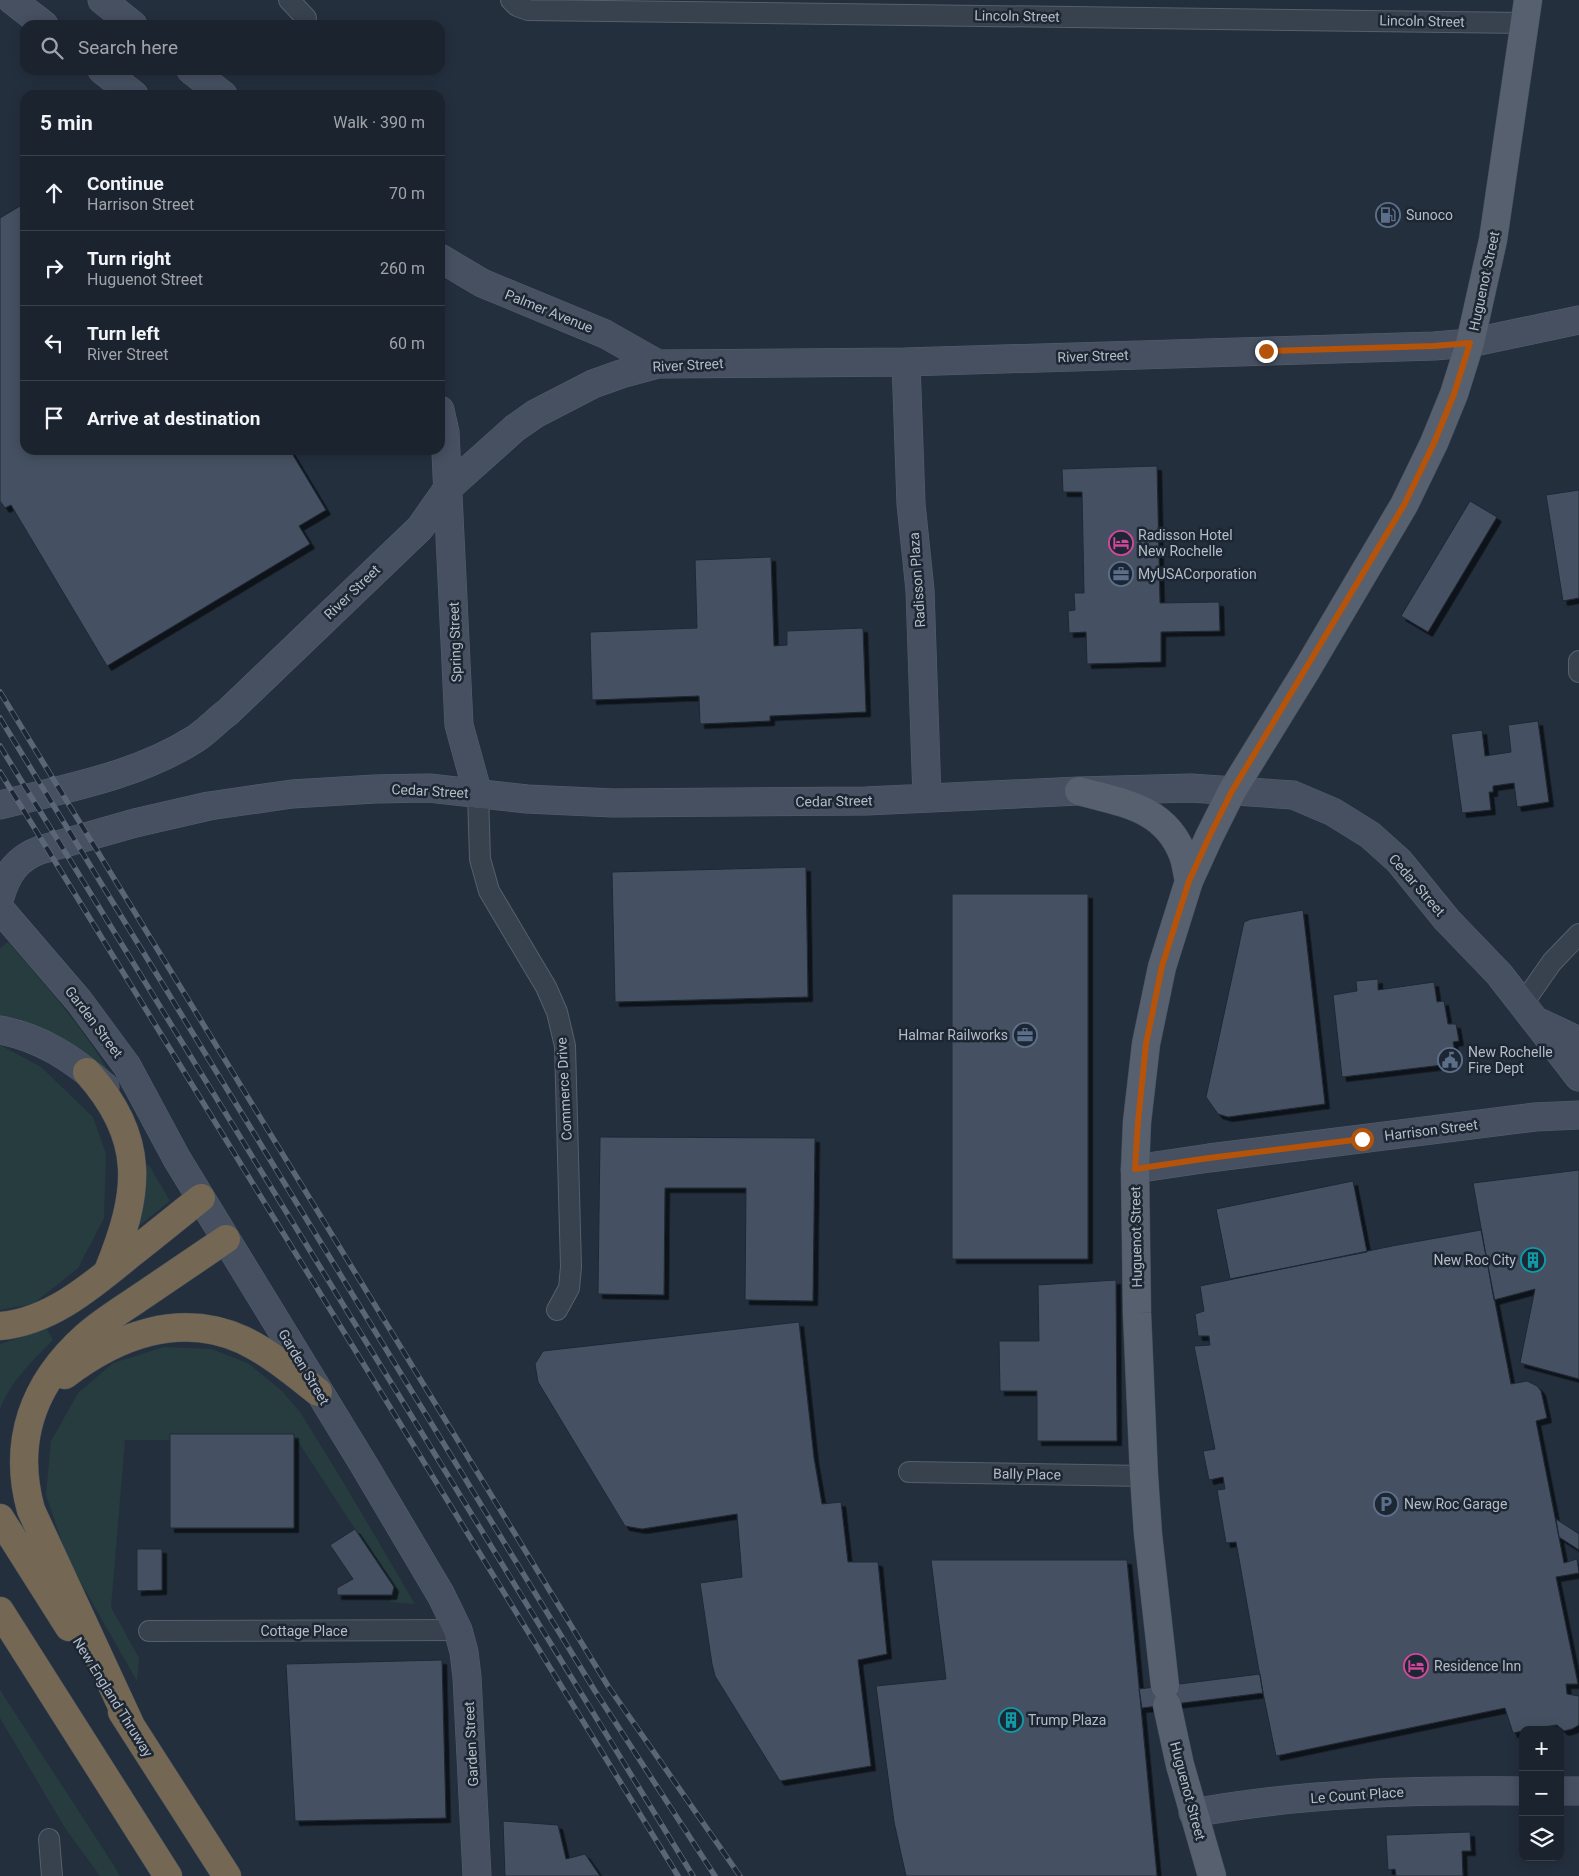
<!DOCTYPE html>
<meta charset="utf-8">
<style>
:root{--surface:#1b232e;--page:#242b36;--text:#f1f3f6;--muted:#a0a4aa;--line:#39404a}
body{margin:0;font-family:Roboto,sans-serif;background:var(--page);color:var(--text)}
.controls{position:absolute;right:15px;bottom:15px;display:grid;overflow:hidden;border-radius:10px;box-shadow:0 2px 12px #0003}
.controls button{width:45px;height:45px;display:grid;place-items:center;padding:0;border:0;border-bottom:1px solid var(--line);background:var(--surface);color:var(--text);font:25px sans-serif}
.stop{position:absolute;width:15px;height:15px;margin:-11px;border:4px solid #b45309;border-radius:50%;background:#fff}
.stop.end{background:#b45309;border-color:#fff;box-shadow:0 1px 5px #0008}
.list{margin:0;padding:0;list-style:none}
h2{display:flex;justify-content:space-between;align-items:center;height:65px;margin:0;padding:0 20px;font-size:21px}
h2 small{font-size:16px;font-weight:400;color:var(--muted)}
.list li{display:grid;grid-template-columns:32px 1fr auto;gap:15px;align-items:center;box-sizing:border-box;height:75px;padding:0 20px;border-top:1px solid var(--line)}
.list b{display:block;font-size:19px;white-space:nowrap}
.list p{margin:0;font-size:16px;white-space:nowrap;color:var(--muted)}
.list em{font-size:16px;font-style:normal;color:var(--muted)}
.icon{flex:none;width:28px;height:28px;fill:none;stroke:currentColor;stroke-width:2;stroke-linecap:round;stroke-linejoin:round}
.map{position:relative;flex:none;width:1579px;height:1876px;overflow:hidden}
.search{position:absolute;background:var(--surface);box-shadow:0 2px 12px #0003;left:20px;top:20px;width:425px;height:55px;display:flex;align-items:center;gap:12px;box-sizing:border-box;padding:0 18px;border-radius:15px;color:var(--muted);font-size:19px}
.panel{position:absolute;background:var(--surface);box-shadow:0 2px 12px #0003;left:20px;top:90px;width:425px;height:365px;border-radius:15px}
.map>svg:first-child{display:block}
</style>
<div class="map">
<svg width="1579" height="1876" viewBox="0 0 1579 1876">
<defs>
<filter id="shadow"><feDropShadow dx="4.5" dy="4.5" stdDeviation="0" flood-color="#0009"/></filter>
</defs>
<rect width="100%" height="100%" fill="#242f3e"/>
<path fill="#263c3f" d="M 8,942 C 44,983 81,1025 109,1072 L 0,1018 L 0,948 Z
M 0,1045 L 41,1067 L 93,1117 L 106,1154 L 104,1218 L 78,1268 L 33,1304 L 0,1310 Z
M 149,1165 L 170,1201 L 140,1225 L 136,1224 L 144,1166 Z
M 47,1329 L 53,1340 C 33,1360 10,1382 0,1409 L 0,1344 Z
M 164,1347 L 212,1349 L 249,1364 L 282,1391 L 300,1412 L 342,1480 L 415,1604 L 390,1602 L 393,1587 L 297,1440 L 125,1440 L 111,1607 L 139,1658 L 137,1681 L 68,1560 L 46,1495 L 51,1441 L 78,1393 L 113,1363 Z
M 0,1690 L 111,1861 L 120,1876 L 100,1876 L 65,1828 L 0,1718 Z"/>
<path fill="#455162" stroke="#1f2835" filter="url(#shadow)" d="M 25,203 L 25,450 L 290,450 L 326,510 L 299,526 L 310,544 L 107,666 L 11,505 L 5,508 L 0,501 L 0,218 Z
M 1157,466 L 1160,603 L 1219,602 L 1220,631 L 1161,632 L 1161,662 L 1087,664 L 1086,632 L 1069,633 L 1068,611 L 1075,610 L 1074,593 L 1084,593 L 1082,492 L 1063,492 L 1062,469 Z
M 1579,490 L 1579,598 L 1563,601 L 1546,495 Z
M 1470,501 L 1497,517 L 1428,632 L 1401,616 Z
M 771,557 L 774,646 L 787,645 L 787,631 L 863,628 L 866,712 L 770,716 L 770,721 L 700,724 L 699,696 L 592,700 L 590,632 L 697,628 L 695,560 Z
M 1538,721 L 1549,802 L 1517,807 L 1514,783 L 1493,786 L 1493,792 L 1489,792 L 1491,810 L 1462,813 L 1451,734 L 1482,730 L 1485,756 L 1511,752 L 1508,725 Z
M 806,867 L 808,997 L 615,1002 L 612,872 Z
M 952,894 L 1088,894 L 1088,1259 L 952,1259 Z
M 1303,910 L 1325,1104 L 1228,1117 L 1218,1114 L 1206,1097 L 1244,922 L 1251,919 Z
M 1378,979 L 1378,990 L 1434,982 L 1437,1002 L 1444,1001 L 1448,1024 L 1456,1024 L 1459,1041 L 1453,1042 L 1455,1052 L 1442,1053 L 1442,1065 L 1342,1077 L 1333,995 L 1357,991 L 1356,981 Z
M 600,1137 L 815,1138 L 813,1301 L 745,1300 L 746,1188 L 665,1188 L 664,1295 L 598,1294 Z
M 1579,1170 L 1579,1379 L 1520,1363 L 1535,1289 L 1494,1300 L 1473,1183 Z
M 1353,1181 L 1367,1252 L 1230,1279 L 1216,1209 Z
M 1481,1230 L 1511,1384 L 1527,1381 L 1537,1386 L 1541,1391 L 1547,1418 L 1536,1421 L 1564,1563 L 1577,1559 L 1579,1573 L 1556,1577 L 1578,1684 L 1566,1684 L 1567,1694 L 1579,1696 L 1579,1725 L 1572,1729 L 1564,1731 L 1557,1725 L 1523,1730 L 1523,1731 L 1513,1733 L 1505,1708 L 1276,1756 L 1263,1693 L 1236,1542 L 1226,1543 L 1217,1490 L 1225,1489 L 1223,1477 L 1209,1480 L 1203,1451 L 1215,1449 L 1194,1346 L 1210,1345 L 1209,1336 L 1198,1336 L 1195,1314 L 1204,1311 L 1200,1286 L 1392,1246 Z
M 1116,1280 L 1117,1441 L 1037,1441 L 1037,1391 L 1000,1391 L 999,1341 L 1039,1341 L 1038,1285 Z
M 799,1322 L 814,1458 L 822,1504 L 841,1502 L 848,1562 L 878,1562 L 887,1654 L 858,1660 L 871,1766 L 780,1781 L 715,1676 L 712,1664 L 700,1583 L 742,1577 L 737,1514 L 642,1529 L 625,1526 L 538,1382 L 535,1364 L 543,1351 Z
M 170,1434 L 294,1434 L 294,1528 L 170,1528 Z
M 1556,1519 L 1579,1534 L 1579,1550 L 1559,1537 Z
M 355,1529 L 394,1587 L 392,1595 L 337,1595 L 337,1588 L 353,1579 L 330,1545 Z
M 137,1549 L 162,1549 L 162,1590 L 137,1591 Z
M 931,1560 L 1127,1560 L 1157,1876 L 906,1876 L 894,1822 L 876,1686 L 946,1679 Z
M 442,1660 L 446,1818 L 295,1821 L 286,1664 Z
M 1260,1674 L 1263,1693 L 1142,1708 L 1139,1689 Z
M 503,1821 L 558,1825 L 566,1859 L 585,1854 L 600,1876 L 505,1876 Z
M 1470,1832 L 1471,1851 L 1462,1851 L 1463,1876 L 1396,1876 L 1395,1869 L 1388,1870 L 1386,1835 Z"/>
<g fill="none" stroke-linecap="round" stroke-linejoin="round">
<defs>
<path id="street" d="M 289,0 L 306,18
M 511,0 L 517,6 L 528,10 L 1525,23
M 1579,661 L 1579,672
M 478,794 L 480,859 L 489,891 L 546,987 L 557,1012 L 565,1046 L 571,1267 L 569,1288 L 557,1310
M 1522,1005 L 1552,962 L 1579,934
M 909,1472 L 1144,1476
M 149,1631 L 458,1630
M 49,1839 L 52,1876"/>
<path id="secondary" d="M 12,0 L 44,25
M 102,0 L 133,25
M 102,70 L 134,95
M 191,70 L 223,95
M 440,258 L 482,283 L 605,334 L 658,364
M 906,362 L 911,504 L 920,590 L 927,798
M 440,410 L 445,432 L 459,725 L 478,794
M 0,805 C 66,788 137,776 195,739 C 207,731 217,720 228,712 L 420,528 L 448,488 L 515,428 L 535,414 L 593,384 L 621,374 L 658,364 L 906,362 L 1434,346 L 1470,343 L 1579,320
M 0,897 C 7,874 16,859 40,850 L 135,823 L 209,806 L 292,794 L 375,789 L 429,788 L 527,799 L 613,803 L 866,801 L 1079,791 L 1191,788 L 1293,795 L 1333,812 L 1370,835 L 1399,861 L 1447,920 L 1499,974 L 1579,1077
M 0,909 L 79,1001 L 127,1066 L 177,1159 L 364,1465 L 441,1595 L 458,1630 L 464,1652 L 467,1677 L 477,1876
M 1541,1023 L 1579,1041
M 0,1030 C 42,1038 73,1059 105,1087
M 1135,1169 L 1209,1158 L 1535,1117 L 1579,1115
M 1560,1791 L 1579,1791
M 1193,1813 C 1302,1793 1412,1790 1523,1791"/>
<path id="primary" d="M 1079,791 C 1122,803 1165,807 1183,855 C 1186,863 1187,873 1189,881
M 1165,1686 L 1148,1534 L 1144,1476 L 1137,1313 L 1135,1169 L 1137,1122 L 1146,1044 L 1162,967 L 1189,881 L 1209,837 L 1232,791 L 1306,671 L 1404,505 L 1434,443 L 1454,394 L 1470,343 L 1493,240 L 1528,0
M 1167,1705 L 1180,1765 L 1212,1876"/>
<path id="highway" d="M 87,1072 C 147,1139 140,1193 108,1271
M 0,1326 C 51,1322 94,1284 132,1253 C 155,1235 178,1216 201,1198
M 65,1375 C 116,1336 180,1311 243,1340 C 270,1353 294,1373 318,1392
M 0,1518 L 69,1627
M 0,1611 L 168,1876
M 122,1712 L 227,1876
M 131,1726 L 31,1510 C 12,1442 33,1383 86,1336 C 103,1321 123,1309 142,1296 C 170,1277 198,1258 226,1239"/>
</defs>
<use href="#street" stroke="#565f6c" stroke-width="22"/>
<use href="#secondary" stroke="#565f6c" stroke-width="29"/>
<use href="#primary" stroke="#414a57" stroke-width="29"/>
<use href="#highway" stroke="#434c59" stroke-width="29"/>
<use href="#street" stroke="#38414e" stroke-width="20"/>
<use href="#secondary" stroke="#465061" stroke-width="28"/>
<use href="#primary" stroke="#56606e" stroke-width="28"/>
<use href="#highway" stroke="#746855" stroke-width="28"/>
<defs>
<path id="rail" d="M 0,692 L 608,1686 L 740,1876
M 0,718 L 595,1691 L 715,1876
M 0,746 C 231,1122 463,1499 693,1876
M 0,772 L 678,1876"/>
</defs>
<use href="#rail" stroke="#5a6575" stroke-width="5.5"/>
<use href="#rail" stroke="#1d2633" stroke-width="4" stroke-dasharray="11" stroke-linecap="butt"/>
</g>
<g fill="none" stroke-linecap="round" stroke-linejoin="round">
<path stroke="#b45309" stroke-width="6" d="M 1266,351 L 1434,346 L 1470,343 L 1454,394 L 1434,443 L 1404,505 L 1232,791 L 1209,837 L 1189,881 L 1162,966 L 1146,1044 L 1138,1122 L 1135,1169 L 1209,1158 L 1362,1139"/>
</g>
<defs>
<symbol id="fuel-ring" viewBox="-11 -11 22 22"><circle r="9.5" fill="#1d2633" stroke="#5c6f8a" stroke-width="1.5"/><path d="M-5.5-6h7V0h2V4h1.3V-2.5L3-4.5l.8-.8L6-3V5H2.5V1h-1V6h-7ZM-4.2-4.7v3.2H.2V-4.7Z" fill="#5c6f8a"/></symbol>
<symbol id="hotel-ring" viewBox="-11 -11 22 22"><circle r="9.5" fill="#1d2633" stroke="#d1479c" stroke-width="1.5"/><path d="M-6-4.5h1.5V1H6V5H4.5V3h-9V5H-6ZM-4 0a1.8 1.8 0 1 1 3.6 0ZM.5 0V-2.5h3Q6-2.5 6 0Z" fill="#d1479c"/></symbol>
<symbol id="office-ring" viewBox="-11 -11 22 22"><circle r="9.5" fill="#1d2633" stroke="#5c6f8a" stroke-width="1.5"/><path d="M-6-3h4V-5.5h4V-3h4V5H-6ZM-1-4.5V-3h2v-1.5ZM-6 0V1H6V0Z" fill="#5c6f8a"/></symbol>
<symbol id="civic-ring" viewBox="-11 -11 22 22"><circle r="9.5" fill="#1d2633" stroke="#5c6f8a" stroke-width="1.5"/><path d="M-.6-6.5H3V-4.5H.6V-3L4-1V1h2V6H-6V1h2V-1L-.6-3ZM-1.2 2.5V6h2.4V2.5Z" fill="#5c6f8a"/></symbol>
<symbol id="building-ring" viewBox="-11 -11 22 22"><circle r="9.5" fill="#1d2633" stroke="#0f9aa8" stroke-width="1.5"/><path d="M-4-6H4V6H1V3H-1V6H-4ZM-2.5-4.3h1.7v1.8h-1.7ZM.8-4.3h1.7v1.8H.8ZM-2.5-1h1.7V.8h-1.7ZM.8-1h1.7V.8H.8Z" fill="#0f9aa8"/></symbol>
<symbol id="parking-ring" viewBox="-11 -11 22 22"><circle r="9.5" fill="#1d2633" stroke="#5c6f8a" stroke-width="1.5"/><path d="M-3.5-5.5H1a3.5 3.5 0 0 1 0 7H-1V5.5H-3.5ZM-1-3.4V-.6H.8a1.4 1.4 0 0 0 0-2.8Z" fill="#5c6f8a"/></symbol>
</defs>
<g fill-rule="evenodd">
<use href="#fuel-ring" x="1374" y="201" width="28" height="28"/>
<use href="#hotel-ring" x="1107" y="529" width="28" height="28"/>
<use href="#office-ring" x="1107" y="560" width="28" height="28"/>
<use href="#office-ring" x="1011" y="1021" width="28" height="28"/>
<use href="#civic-ring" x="1436" y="1046" width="28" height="28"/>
<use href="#building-ring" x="1519" y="1246" width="28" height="28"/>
<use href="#parking-ring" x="1372" y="1490" width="28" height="28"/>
<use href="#hotel-ring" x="1402" y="1652" width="28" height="28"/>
<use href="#building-ring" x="997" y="1706" width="28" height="28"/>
</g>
<g text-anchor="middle" stroke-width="5" stroke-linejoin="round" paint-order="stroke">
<g font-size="14" fill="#b4bcc9" stroke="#1d2633">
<text transform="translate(1017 16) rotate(1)" y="5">Lincoln Street</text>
<text transform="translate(1422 21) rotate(1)" y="5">Lincoln Street</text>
<text transform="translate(1484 281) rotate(-78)" y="5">Huguenot Street</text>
<text transform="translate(549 311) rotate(22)" y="5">Palmer Avenue</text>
<text transform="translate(1093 356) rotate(-2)" y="5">River Street</text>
<text transform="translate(688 365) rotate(-3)" y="5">River Street</text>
<text transform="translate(917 580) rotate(-94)" y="5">Radisson Plaza</text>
<text transform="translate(352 592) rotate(-44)" y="5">River Street</text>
<text transform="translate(455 642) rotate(-92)" y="5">Spring Street</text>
<text transform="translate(430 791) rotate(3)" y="5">Cedar Street</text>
<text transform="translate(834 801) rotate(-1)" y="5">Cedar Street</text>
<text transform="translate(1417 885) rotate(49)" y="5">Cedar Street</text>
<text transform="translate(94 1022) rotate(53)" y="5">Garden Street</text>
<text transform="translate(564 1089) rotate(-93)" y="5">Commerce Drive</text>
<text transform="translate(1431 1130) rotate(-7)" y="5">Harrison Street</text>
<text transform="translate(1136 1237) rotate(-91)" y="5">Huguenot Street</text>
<text transform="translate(304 1367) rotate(59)" y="5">Garden Street</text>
<text transform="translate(1027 1474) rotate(1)" y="5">Bally Place</text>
<text x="304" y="1636">Cottage Place</text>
<text transform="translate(113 1697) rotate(58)" y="5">New England Thruway</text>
<text transform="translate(471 1744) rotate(-93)" y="5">Garden Street</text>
<text transform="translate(1188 1791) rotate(75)" y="5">Huguenot Street</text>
<text transform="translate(1357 1795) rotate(-4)" y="5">Le Count Place</text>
</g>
<g font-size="14" fill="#b4bcc9" stroke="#1d2633" text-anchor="start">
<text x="1406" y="220">Sunoco</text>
<text x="1138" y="540">Radisson Hotel<tspan x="1138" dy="16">New Rochelle</tspan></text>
<text x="1138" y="579">MyUSACorporation</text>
<text x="1008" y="1040" text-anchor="end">Halmar Railworks</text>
<text x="1468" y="1057">New Rochelle<tspan x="1468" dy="16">Fire Dept</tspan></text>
<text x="1516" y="1265" text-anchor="end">New Roc City</text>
<text x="1404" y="1509">New Roc Garage</text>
<text x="1434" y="1671">Residence Inn</text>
<text x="1028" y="1725">Trump Plaza</text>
</g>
</g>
</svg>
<div class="controls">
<button>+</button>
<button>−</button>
<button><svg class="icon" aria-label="layers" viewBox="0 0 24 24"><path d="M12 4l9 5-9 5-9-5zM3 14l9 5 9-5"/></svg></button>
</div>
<div class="stop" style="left:1362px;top:1139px"></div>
<div class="stop end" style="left:1266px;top:351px"></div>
<div class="search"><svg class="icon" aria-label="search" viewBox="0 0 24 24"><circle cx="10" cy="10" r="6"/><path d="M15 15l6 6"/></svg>Search here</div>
<section class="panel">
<h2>5 min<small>Walk · 390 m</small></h2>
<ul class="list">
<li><svg class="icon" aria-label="ahead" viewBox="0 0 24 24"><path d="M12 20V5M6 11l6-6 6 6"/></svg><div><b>Continue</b><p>Harrison Street</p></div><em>70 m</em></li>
<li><svg class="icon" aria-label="right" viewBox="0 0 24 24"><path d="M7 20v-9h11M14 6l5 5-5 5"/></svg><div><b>Turn right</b><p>Huguenot Street</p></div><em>260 m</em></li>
<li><svg class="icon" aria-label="left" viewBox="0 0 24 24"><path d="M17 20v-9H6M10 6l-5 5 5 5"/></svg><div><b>Turn left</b><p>River Street</p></div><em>60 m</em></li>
<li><svg class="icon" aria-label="arrive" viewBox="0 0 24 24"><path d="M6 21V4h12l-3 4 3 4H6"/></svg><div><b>Arrive at destination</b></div></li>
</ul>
</section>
</div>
